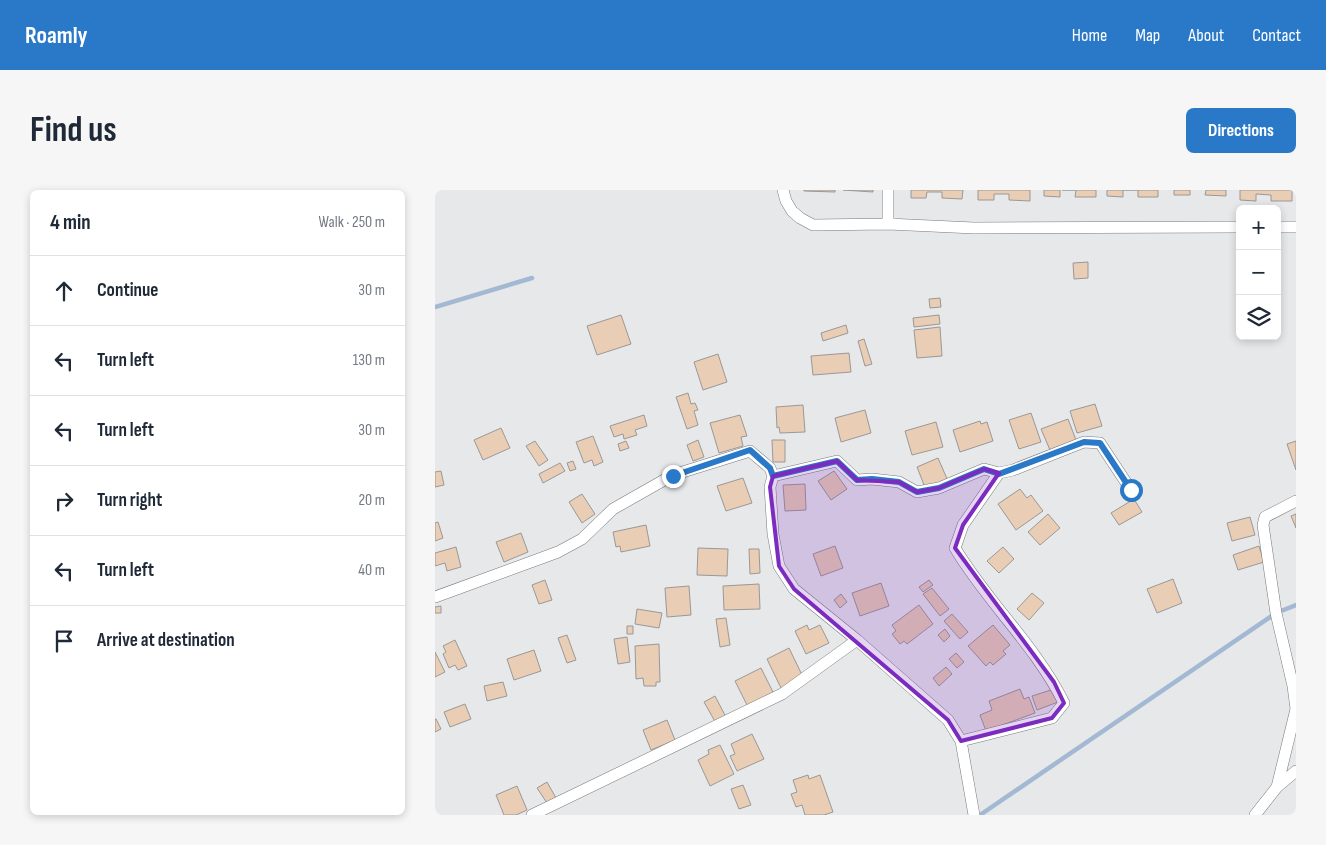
<!DOCTYPE html>
<meta charset="utf-8">
<style>
:root{--surface:#fff;--page:#f6f6f7;--text:#1f2937;--muted:#747a83;--line:#e0e1e3;--accent:#2979c8}
body{margin:0;font-family:"Sofia Sans Condensed",sans-serif;background:var(--page);color:var(--text)}
.controls{position:absolute;right:15px;top:15px;display:grid;overflow:hidden;border-radius:8px;box-shadow:0 2px 8px #0003}
.controls button{width:45px;height:45px;display:grid;place-items:center;padding:0;border:0;border-bottom:1px solid var(--line);background:var(--surface);color:var(--text);font:25px sans-serif}
.stop{position:absolute;width:15px;height:15px;margin:-11px;border:4px solid #2979c8;border-radius:50%;background:#fff}
.stop.end{background:#2979c8;border-color:#fff;box-shadow:0 1px 5px #0008}
.list{margin:0;padding:0;list-style:none}
h2{display:flex;justify-content:space-between;align-items:center;height:65px;margin:0;padding:0 20px;font-size:21px}
h2 small{font-size:16px;font-weight:400;color:var(--muted)}
.list li{display:grid;grid-template-columns:32px 1fr auto;gap:15px;align-items:center;box-sizing:border-box;height:70px;padding:0 20px;border-top:1px solid var(--line)}
.list b{display:block;font-size:19px;white-space:nowrap}
.list em{font-size:16px;font-style:normal;color:var(--muted)}
.icon{flex:none;width:28px;height:28px;fill:none;stroke:currentColor;stroke-width:2;stroke-linecap:round;stroke-linejoin:round}
.map{position:relative;flex:none;width:861px;height:625px;overflow:hidden;border-radius:8px}
header{display:flex;align-items:center;gap:30px;box-sizing:border-box;height:70px;padding:0 25px;background:var(--accent);color:#fff}
header strong{font-size:24px}
nav{display:flex;gap:28px;margin-inline-start:auto;font-size:18px}
.intro{display:flex;align-items:center;justify-content:space-between;box-sizing:border-box;height:120px;padding:0 30px}
h1{margin:0;font-size:35px}
.button{padding:12px 22px;border-radius:8px;background:var(--accent);color:#fff;font-size:18px;font-weight:700}
main{display:flex;gap:30px;padding:0 30px}
aside{flex:1;background:var(--surface);border-radius:8px;box-shadow:0 2px 8px #0003}
.map>svg:first-child{display:block}
</style>
<header>
<strong>Roamly</strong>
<nav><a>Home</a><a>Map</a><a>About</a><a>Contact</a></nav>
</header>
<div class="intro"><h1>Find us</h1><a class="button">Directions</a></div>
<main>
<aside>
<h2>4 min<small>Walk · 250 m</small></h2>
<ul class="list">
<li><svg class="icon" aria-label="ahead" viewBox="0 0 24 24"><path d="M12 20V5M6 11l6-6 6 6"/></svg><div><b>Continue</b></div><em>30 m</em></li>
<li><svg class="icon" aria-label="left" viewBox="0 0 24 24"><path d="M17 20v-9H6M10 6l-5 5 5 5"/></svg><div><b>Turn left</b></div><em>130 m</em></li>
<li><svg class="icon" aria-label="left" viewBox="0 0 24 24"><path d="M17 20v-9H6M10 6l-5 5 5 5"/></svg><div><b>Turn left</b></div><em>30 m</em></li>
<li><svg class="icon" aria-label="right" viewBox="0 0 24 24"><path d="M7 20v-9h11M14 6l5 5-5 5"/></svg><div><b>Turn right</b></div><em>20 m</em></li>
<li><svg class="icon" aria-label="left" viewBox="0 0 24 24"><path d="M17 20v-9H6M10 6l-5 5 5 5"/></svg><div><b>Turn left</b></div><em>40 m</em></li>
<li><svg class="icon" aria-label="arrive" viewBox="0 0 24 24"><path d="M6 21V4h12l-3 4 3 4H6"/></svg><div><b>Arrive at destination</b></div></li>
</ul>
</aside>
<div class="map">
<svg width="861" height="625" viewBox="0 0 861 625">
<rect width="100%" height="100%" fill="#e7e8ea"/>
<g fill="none" stroke-linecap="round" stroke-linejoin="round">
<path stroke="#a3b9d3" stroke-width="4.5" d="M 0,117 L 97,88
M 545,625 L 841,423 L 861,415"/>
</g>
<path fill="#e9cdb5" stroke="#9a9897" d="M 369,0 L 400,0 L 400,2 L 369,1 Z
M 408,0 L 438,0 L 438,2 Z
M 476,0 L 528,0 L 527,9 L 507,8 L 507,2 L 492,2 L 491,8 L 476,8 Z
M 543,0 L 595,0 L 595,11 L 574,10 L 574,4 L 559,4 L 559,10 L 543,10 Z
M 609,0 L 625,0 L 625,7 L 609,6 Z
M 627,0 L 661,0 L 661,7 L 640,7 L 641,0 Z
M 672,0 L 723,0 L 723,7 L 703,7 L 703,0 L 688,0 L 688,7 L 672,6 Z
M 739,0 L 755,0 L 755,5 L 739,5 Z
M 771,0 L 791,0 L 791,6 L 770,5 Z
M 805,0 L 857,0 L 857,11 L 836,11 L 836,5 L 821,4 L 821,11 L 805,10 Z
M 653,72 L 653,88 L 639,89 L 638,73 Z
M 505,108 L 506,117 L 495,118 L 494,109 Z
M 186,125 L 196,154 L 162,165 L 152,136 Z
M 504,125 L 505,134 L 479,137 L 478,128 Z
M 411,135 L 413,143 L 388,151 L 386,143 Z
M 505,137 L 507,166 L 482,168 L 479,140 Z
M 429,149 L 437,174 L 430,176 L 423,151 Z
M 414,163 L 416,182 L 378,185 L 376,166 Z
M 283,164 L 292,192 L 268,200 L 259,172 Z
M 253,203 L 256,214 L 260,213 L 263,220 L 259,221 L 263,235 L 252,239 L 241,207 Z
M 660,214 L 667,236 L 642,243 L 635,221 Z
M 368,215 L 370,242 L 345,243 L 344,237 L 342,238 L 341,217 Z
M 430,220 L 436,243 L 406,252 L 400,228 Z
M 596,223 L 606,252 L 584,259 L 574,230 Z
M 209,225 L 212,236 L 200,240 L 202,245 L 189,249 L 188,244 L 179,247 L 175,236 Z
M 305,225 L 312,246 L 306,247 L 308,256 L 284,263 L 275,233 Z
M 633,229 L 641,250 L 615,260 L 606,239 Z
M 545,231 L 546,234 L 552,232 L 558,251 L 525,262 L 518,240 Z
M 501,232 L 508,257 L 477,265 L 470,241 Z
M 66,238 L 75,258 L 48,270 L 39,250 Z
M 158,246 L 168,272 L 159,276 L 157,270 L 149,273 L 141,252 Z
M 263,250 L 269,267 L 258,271 L 252,255 Z
M 337,250 L 350,250 L 350,272 L 338,272 Z
M 100,251 L 113,270 L 104,276 L 91,256 Z
M 191,251 L 194,258 L 185,261 L 183,254 Z
M 861,251 L 861,280 L 852,254 Z
M 503,268 L 513,291 L 491,300 L 482,277 Z
M 138,271 L 141,279 L 135,281 L 132,273 Z
M 125,273 L 130,281 L 108,293 L 104,284 Z
M 6,281 L 9,295 L 0,297 L 0,282 Z
M 399,281 L 412,299 L 396,310 L 383,291 Z
M 308,288 L 317,313 L 291,321 L 282,296 Z
M 370,294 L 371,320 L 350,321 L 348,295 Z
M 585,299 L 592,308 L 596,305 L 608,321 L 581,340 L 563,314 Z
M 147,304 L 160,324 L 147,333 L 134,312 Z
M 699,309 L 707,322 L 684,335 L 676,323 Z
M 613,324 L 625,338 L 605,355 L 593,342 Z
M 861,324 L 861,338 L 856,326 Z
M 815,327 L 820,345 L 797,351 L 792,333 Z
M 3,332 L 8,348 L 0,351 L 0,333 Z
M 211,335 L 215,356 L 186,362 L 185,356 L 181,357 L 178,342 Z
M 86,343 L 93,362 L 69,372 L 61,352 Z
M 400,356 L 408,378 L 386,386 L 378,364 Z
M 824,356 L 829,372 L 803,380 L 798,365 Z
M 21,357 L 26,377 L 12,381 L 10,373 L 0,376 L 0,363 Z
M 568,357 L 579,369 L 564,383 L 552,371 Z
M 263,358 L 293,359 L 292,386 L 262,385 Z
M 314,359 L 324,359 L 325,383 L 315,384 Z
M 738,389 L 747,413 L 722,423 L 712,399 Z
M 110,390 L 117,410 L 104,414 L 97,395 Z
M 494,390 L 498,395 L 488,402 L 484,397 Z
M 446,393 L 454,416 L 425,426 L 417,403 Z
M 324,394 L 325,419 L 289,420 L 288,396 Z
M 254,396 L 256,425 L 232,427 L 230,398 Z
M 497,398 L 514,419 L 505,426 L 488,404 Z
M 597,403 L 609,413 L 594,430 L 582,419 Z
M 406,404 L 412,412 L 405,418 L 399,410 Z
M 484,415 L 498,434 L 472,454 L 469,451 L 465,454 L 457,444 L 461,441 L 457,435 Z
M 6,416 L 6,423 L 0,423 L 0,417 Z
M 202,419 L 227,423 L 224,438 L 200,434 Z
M 517,424 L 533,442 L 525,449 L 509,431 Z
M 291,428 L 295,455 L 285,457 L 281,429 Z
M 372,435 L 374,440 L 385,435 L 394,453 L 371,464 L 360,441 Z
M 558,435 L 575,455 L 568,461 L 571,464 L 558,475 L 555,472 L 551,476 L 533,456 Z
M 192,436 L 198,436 L 198,444 L 192,444 Z
M 510,439 L 515,446 L 509,452 L 503,445 Z
M 132,445 L 141,470 L 132,473 L 123,448 Z
M 192,447 L 195,472 L 183,474 L 179,449 Z
M 20,450 L 32,476 L 23,480 L 20,475 L 14,478 L 8,464 L 11,462 L 8,456 Z
M 224,454 L 225,492 L 221,492 L 221,496 L 209,496 L 208,488 L 201,489 L 200,456 Z
M 354,458 L 368,487 L 346,498 L 332,469 Z
M 99,460 L 106,481 L 79,490 L 72,469 Z
M 0,462 L 10,482 L 0,487 Z
M 521,463 L 529,472 L 522,478 L 514,469 Z
M 511,477 L 517,484 L 504,496 L 498,488 Z
M 326,478 L 340,506 L 314,519 L 300,491 Z
M 68,492 L 72,506 L 52,511 L 49,496 Z
M 585,499 L 589,509 L 594,507 L 600,523 L 551,541 L 545,525 L 557,520 L 554,511 Z
M 619,499 L 623,512 L 602,520 L 597,506 Z
M 280,506 L 292,529 L 282,535 L 269,512 Z
M 30,514 L 36,529 L 15,537 L 9,522 Z
M 0,529 L 1,529 L 6,539 L 0,542 Z
M 232,530 L 240,550 L 216,560 L 208,540 Z
M 317,544 L 329,569 L 302,581 L 295,566 L 300,564 L 296,554 Z
M 285,555 L 299,584 L 275,596 L 263,570 L 274,564 L 273,560 Z
M 373,585 L 374,589 L 385,585 L 398,622 L 389,625 L 370,625 L 367,615 L 361,617 L 356,604 L 362,602 L 358,590 Z
M 112,592 L 121,608 L 112,613 L 102,598 Z
M 308,595 L 316,615 L 304,619 L 296,599 Z
M 82,596 L 92,620 L 81,625 L 69,625 L 61,605 Z"/>
<g fill="none" stroke-linecap="round" stroke-linejoin="round">
<defs>
<path id="minor" d="M 348,0 L 351,11 L 357,21 L 365,28 L 378,35 L 453,34 L 539,38 L 805,37
M 453,0 L 453,34
M 842,37 L 861,37
M 338,286 L 402,271 L 422,290 L 437,289 L 464,292 L 482,302 L 504,298 L 549,279 L 564,283 L 578,280 L 649,252 L 665,253 L 696,300
M 0,407 L 123,362 L 147,349 L 178,319 L 238,285 L 315,261 L 335,278 L 338,286 L 335,297 L 338,344 L 344,376 L 359,399 L 422,450 L 513,530 L 526,551 L 539,625
M 526,551 L 617,528 L 629,513 C 601,456 552,412 520,358 L 528,335 L 564,283
M 842,597 L 861,519 L 858,496 L 841,423 L 828,335 L 830,327 L 861,311
M 97,625 L 347,504 L 422,450
M 820,625 L 842,597 L 861,581"/>
</defs>
<use href="#minor" stroke="#77797a" stroke-width="12"/>
<use href="#minor" stroke="#fff" stroke-width="11"/>
</g>
<g fill="none" stroke-linecap="round" stroke-linejoin="round">
<path stroke="#2979c8" stroke-width="6" d="M 238,286 L 315,260 L 335,278 L 338,286 L 402,271 L 422,290 L 437,289 L 464,292 L 482,302 L 504,298 L 549,279 L 564,284 L 649,252 L 665,253 L 696,300"/>
</g>
<path fill="#7b2cbf" fill-opacity="0.2" stroke="#7b2cbf" stroke-width="4" stroke-linejoin="round" d="M 402,271 L 422,290 L 464,292 L 482,302 L 504,298 L 549,279 L 564,283 L 528,335 L 520,358 L 619,492 L 629,513 L 617,528 L 526,551 L 513,530 L 359,399 L 344,376 L 335,297 L 338,286 Z"/>
</svg>
<div class="controls">
<button>+</button>
<button>−</button>
<button><svg class="icon" aria-label="layers" viewBox="0 0 24 24"><path d="M12 4l9 5-9 5-9-5zM3 14l9 5 9-5"/></svg></button>
</div>
<div class="stop" style="left:696px;top:300px"></div>
<div class="stop end" style="left:238px;top:286px"></div>
</div>
</main>
